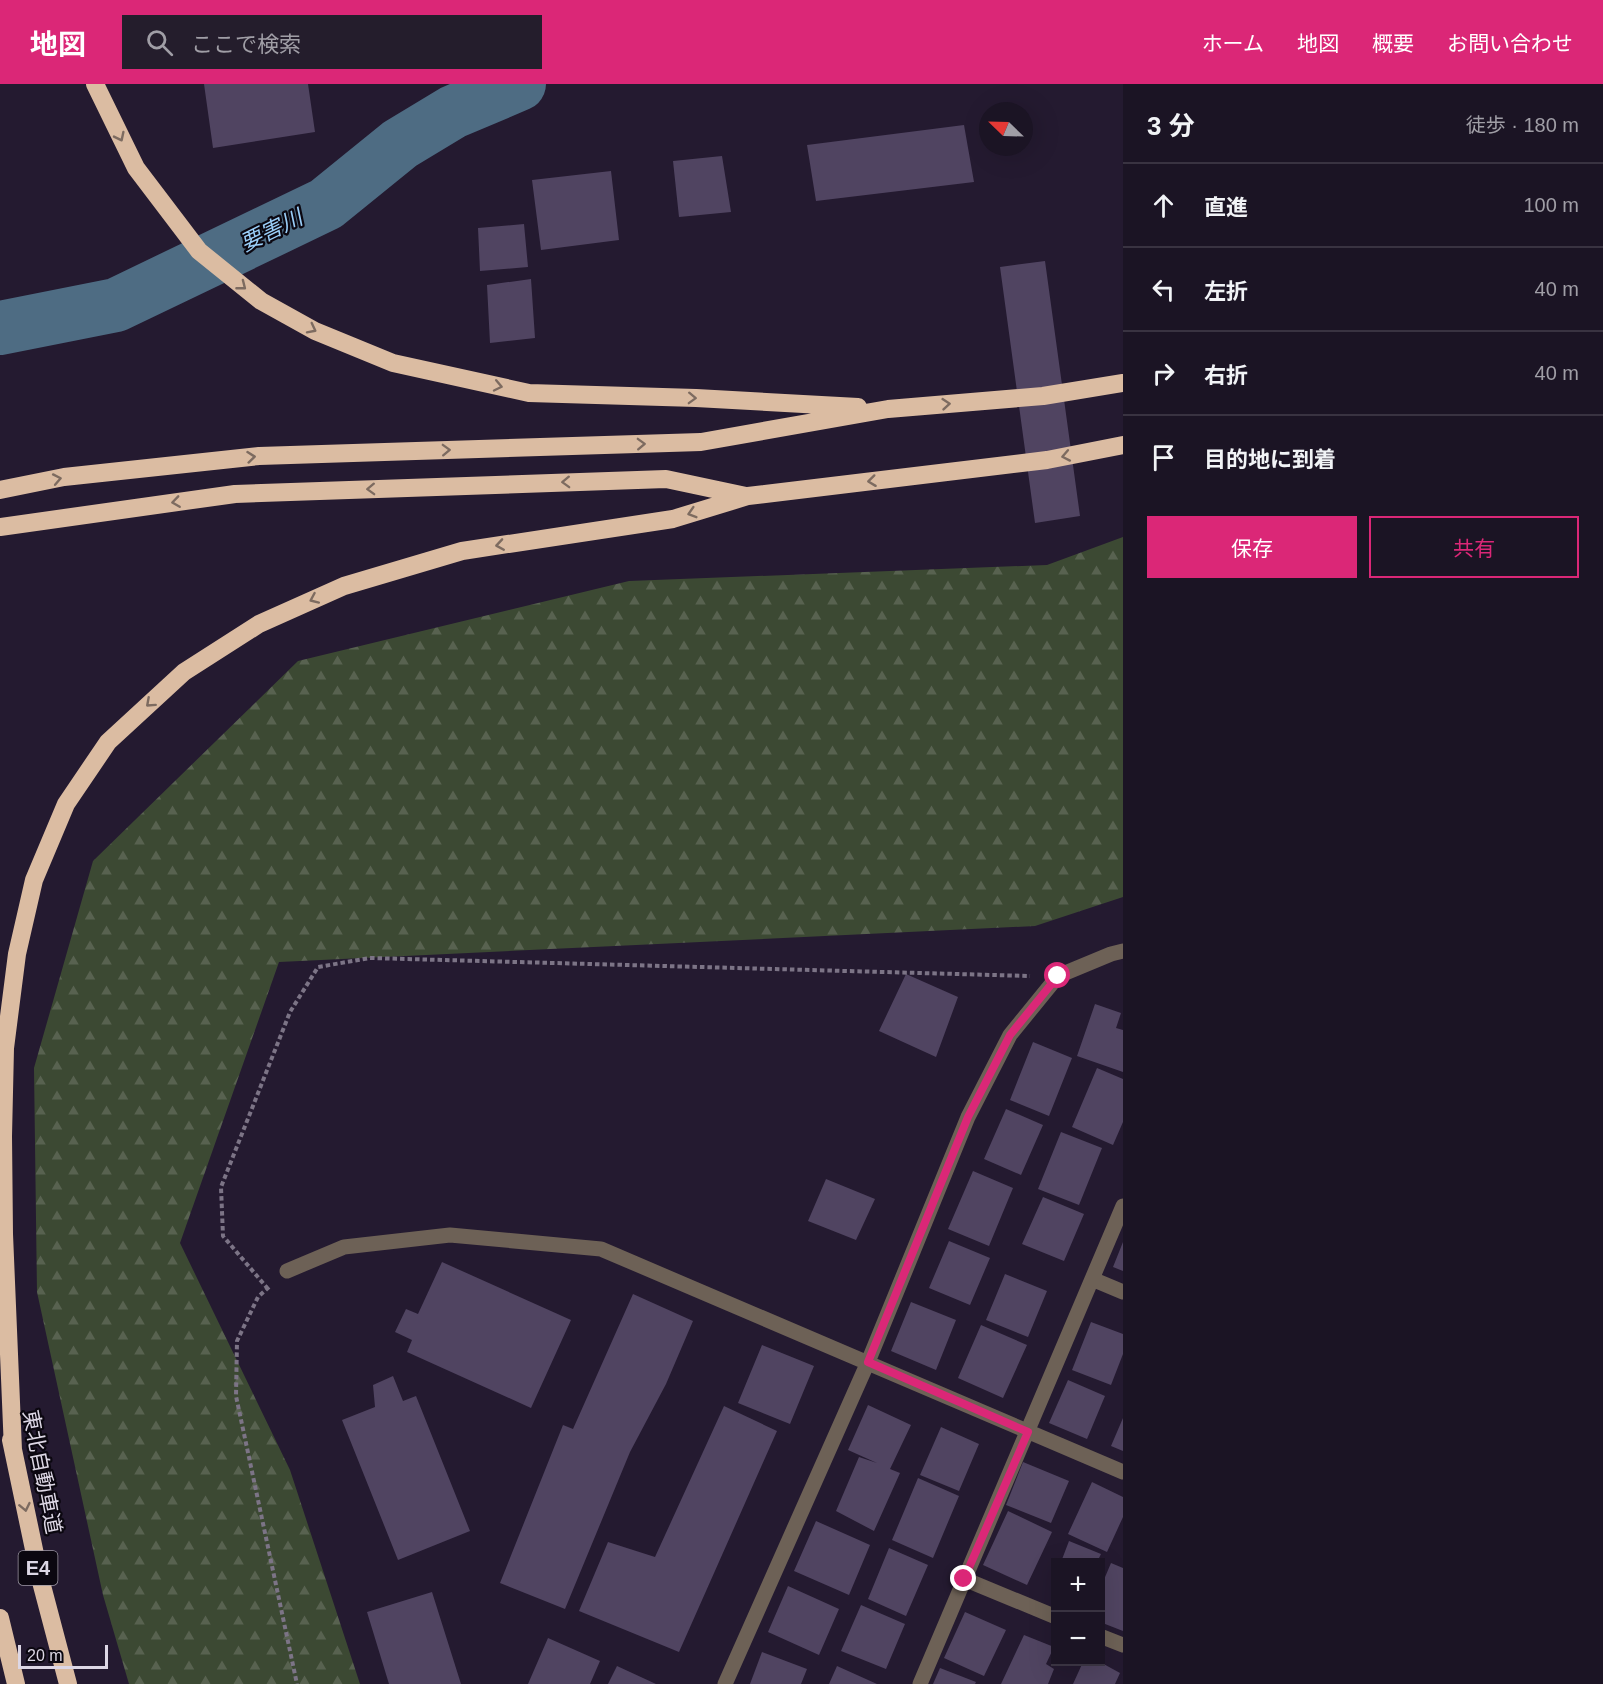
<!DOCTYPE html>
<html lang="ja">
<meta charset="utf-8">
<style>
:root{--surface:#1b1424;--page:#241d2c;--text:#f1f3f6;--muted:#a09ea6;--line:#393341;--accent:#db2777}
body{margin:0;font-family:Helvetica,"Noto Sans JP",sans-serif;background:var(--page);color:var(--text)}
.controls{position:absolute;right:18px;bottom:18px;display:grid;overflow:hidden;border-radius:0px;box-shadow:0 6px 24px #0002}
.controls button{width:54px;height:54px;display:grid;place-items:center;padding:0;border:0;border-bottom:2px solid var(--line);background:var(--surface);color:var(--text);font:30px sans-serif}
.compass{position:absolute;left:979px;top:18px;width:54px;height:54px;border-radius:50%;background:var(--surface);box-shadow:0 6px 24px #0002;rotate:293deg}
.scale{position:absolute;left:18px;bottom:15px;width:90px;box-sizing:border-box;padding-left:6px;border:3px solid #ddd7e5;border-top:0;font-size:16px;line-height:21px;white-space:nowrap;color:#ddd7e5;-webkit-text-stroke:4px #0b0710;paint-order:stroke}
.stop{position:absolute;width:18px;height:18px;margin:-14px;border:4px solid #db2777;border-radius:50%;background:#fff}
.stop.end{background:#db2777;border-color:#fff;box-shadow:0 2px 6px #0008}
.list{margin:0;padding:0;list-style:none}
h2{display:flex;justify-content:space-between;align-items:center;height:78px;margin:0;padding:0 24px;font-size:26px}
h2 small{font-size:20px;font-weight:400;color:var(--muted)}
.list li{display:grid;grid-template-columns:39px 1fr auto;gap:18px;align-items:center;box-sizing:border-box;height:84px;padding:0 24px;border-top:2px solid var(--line)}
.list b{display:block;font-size:22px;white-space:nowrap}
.list em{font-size:20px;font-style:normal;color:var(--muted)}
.actions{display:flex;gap:12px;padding:18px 24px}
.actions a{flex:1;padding:14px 0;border:2px solid var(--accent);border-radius:0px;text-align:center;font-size:21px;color:var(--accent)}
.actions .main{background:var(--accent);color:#fff}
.icon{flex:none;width:33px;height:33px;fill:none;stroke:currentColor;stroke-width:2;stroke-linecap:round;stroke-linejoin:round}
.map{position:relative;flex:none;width:1123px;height:1600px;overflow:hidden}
header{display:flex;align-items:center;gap:36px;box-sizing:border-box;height:84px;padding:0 30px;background:var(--accent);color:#fff}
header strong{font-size:28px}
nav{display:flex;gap:33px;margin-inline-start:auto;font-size:21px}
.search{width:420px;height:54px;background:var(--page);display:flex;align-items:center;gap:15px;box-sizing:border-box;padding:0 21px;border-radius:0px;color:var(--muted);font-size:22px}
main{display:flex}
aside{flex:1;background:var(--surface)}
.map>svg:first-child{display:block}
</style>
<header>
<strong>地図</strong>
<div class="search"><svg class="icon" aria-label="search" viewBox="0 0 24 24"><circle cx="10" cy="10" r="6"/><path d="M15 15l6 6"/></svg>ここで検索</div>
<nav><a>ホーム</a><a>地図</a><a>概要</a><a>お問い合わせ</a></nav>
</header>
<main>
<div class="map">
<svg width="1123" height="1600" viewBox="0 0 1123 1600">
<defs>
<pattern id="forest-firs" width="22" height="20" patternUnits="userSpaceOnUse" patternTransform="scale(1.5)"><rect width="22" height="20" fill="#3c4933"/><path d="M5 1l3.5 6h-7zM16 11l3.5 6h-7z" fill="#586250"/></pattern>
</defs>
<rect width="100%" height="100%" fill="#241a30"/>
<path fill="url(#forest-firs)" d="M 1123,453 L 1123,813 L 1035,842 L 279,878 L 180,1159 L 290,1386 L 360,1600 L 129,1600 L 103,1511 L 37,1208 L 34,984 L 93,777 L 298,577 L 629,497 L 1047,481 Z"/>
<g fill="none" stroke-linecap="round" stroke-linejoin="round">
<path stroke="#4e6c83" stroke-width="54" d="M 0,244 L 116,221 L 326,120 L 400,60 L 453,28 L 519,0"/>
</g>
<path fill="#504461" d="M 204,0 L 308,0 L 315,48 L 213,64 Z
M 964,41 L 974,98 L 816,117 L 807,61 Z
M 722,72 L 731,128 L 679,133 L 673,77 Z
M 611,87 L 619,156 L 541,166 L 532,96 Z
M 524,140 L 528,183 L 480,187 L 478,144 Z
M 1045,177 L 1080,432 L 1035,439 L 1000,183 Z
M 531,195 L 535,254 L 490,259 L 487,201 Z
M 906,890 L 958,913 L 936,973 L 879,947 Z
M 1095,920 L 1121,929 L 1116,944 L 1123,946 L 1123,988 L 1077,972 Z
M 1033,958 L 1072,974 L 1049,1032 L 1010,1016 Z
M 1097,984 L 1123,995 L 1123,1038 L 1113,1061 L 1072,1043 Z
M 1006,1025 L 1043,1041 L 1021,1091 L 984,1075 Z
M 1061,1048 L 1102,1064 L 1079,1121 L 1038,1105 Z
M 973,1087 L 1013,1104 L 989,1162 L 948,1145 Z
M 826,1095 L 875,1115 L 856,1156 L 808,1137 Z
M 1043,1113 L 1084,1130 L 1064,1177 L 1022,1160 Z
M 949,1157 L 990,1174 L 970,1221 L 929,1204 Z
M 1123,1158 L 1123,1187 L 1113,1183 Z
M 442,1178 L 571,1236 L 531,1324 L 407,1268 L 412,1256 L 395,1248 L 406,1225 L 418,1230 Z
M 1005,1190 L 1047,1207 L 1028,1253 L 986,1236 Z
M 633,1210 L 693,1237 L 666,1300 L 630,1368 L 565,1525 L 500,1499 L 563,1341 L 573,1345 Z
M 911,1218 L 956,1236 L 936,1286 L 891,1267 Z
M 1091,1238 L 1123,1250 L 1123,1270 L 1111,1301 L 1072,1286 Z
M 981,1241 L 1027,1261 L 1003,1314 L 958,1294 Z
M 762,1261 L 814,1282 L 790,1340 L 738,1319 Z
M 393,1292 L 403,1317 L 416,1312 L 470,1447 L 398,1476 L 342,1336 L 375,1323 L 373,1301 Z
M 1068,1296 L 1105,1312 L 1087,1355 L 1049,1339 Z
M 868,1321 L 911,1341 L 890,1385 L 900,1389 L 874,1447 L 836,1427 L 859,1373 L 877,1379 L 848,1366 Z
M 724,1322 L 777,1347 L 679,1568 L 579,1527 L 608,1458 L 655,1473 Z
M 1123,1334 L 1123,1367 L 1111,1362 Z
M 941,1343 L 979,1360 L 959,1407 L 920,1391 Z
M 1023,1378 L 1069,1397 L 1051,1439 L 1006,1421 Z
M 918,1394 L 959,1412 L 933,1474 L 892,1456 Z
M 1092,1398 L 1123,1413 L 1123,1433 L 1107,1468 L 1068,1450 Z
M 1008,1427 L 1052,1448 L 1027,1501 L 983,1481 Z
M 816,1437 L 870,1461 L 849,1511 L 794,1487 Z
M 1069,1457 L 1101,1470 L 1097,1478 L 1061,1478 Z
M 889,1464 L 928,1481 L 906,1532 L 868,1515 Z
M 1111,1479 L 1123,1484 L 1123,1547 L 1100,1538 L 1100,1505 Z
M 788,1502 L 839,1525 L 819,1571 L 768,1548 Z
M 432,1508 L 461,1600 L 389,1600 L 367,1528 Z
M 861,1521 L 905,1540 L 886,1585 L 841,1567 Z
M 965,1528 L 1006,1546 L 984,1592 L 944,1574 Z
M 1024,1551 L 1054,1563 L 1046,1580 L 1054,1585 L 1048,1600 L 1001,1600 Z
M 548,1554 L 600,1577 L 590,1600 L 528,1600 Z
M 762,1568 L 807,1585 L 801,1600 L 750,1600 Z
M 1083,1578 L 1100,1578 L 1120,1589 L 1115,1600 L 1073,1600 Z
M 617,1582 L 656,1600 L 608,1600 Z
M 837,1582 L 877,1600 L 829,1600 Z
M 940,1584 L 976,1598 L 975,1600 L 933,1600 Z"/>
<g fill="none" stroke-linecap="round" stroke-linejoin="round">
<path stroke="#7c7486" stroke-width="4" stroke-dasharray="4.5 3" stroke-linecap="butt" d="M 269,1203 L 258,1213 L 237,1257 L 236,1312 L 297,1600
M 268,1205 L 223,1152 L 221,1103 L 290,928 L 318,883 L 370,874 L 1030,892"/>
<path stroke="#6d6156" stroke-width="15" d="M 287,1187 L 344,1163 L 450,1151 L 601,1165 L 1123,1388
M 1092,1195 L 1123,1208
M 964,1495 L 1056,1533
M 1100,1552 L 1123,1561
M 725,1600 L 868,1278 L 968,1033 L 1010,951 L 1058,892 L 1111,870 L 1123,867
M 920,1600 L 1123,1122"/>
<path stroke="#dbbca2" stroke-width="18" d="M 95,0 L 136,84 L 199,167 L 261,217 L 315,247 L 393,279 L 529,309 L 696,314 L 858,323
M 0,406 L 64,393 L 259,372 L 701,358 L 888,325 L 1043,312 L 1123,299
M 0,443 L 235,410 L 666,395 L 746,412
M 11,1356 L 40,1494 L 68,1600
M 13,1366 L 4,1150 L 3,1052 L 5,964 L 17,870 L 34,796 L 66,720 L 108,658 L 184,588 L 259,540 L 344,502 L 462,467 L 673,435 L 748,412 L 1047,376 L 1123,361
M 0,1534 L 16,1600"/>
</g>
<defs><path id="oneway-chevron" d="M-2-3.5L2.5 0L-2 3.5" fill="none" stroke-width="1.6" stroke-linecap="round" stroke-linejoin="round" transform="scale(1.5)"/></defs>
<g stroke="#7d6b60">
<use href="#oneway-chevron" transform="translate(120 53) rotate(64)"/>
<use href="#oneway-chevron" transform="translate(242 202) rotate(38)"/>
<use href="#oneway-chevron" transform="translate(312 245) rotate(27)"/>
<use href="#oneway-chevron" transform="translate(498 302) rotate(12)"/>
<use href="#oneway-chevron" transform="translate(692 314) rotate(2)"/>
<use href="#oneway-chevron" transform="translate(946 320) rotate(-5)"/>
<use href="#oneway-chevron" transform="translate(641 360) rotate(-2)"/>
<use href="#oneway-chevron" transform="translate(446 366) rotate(-2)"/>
<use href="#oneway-chevron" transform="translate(1066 372) rotate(169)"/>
<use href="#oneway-chevron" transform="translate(251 373) rotate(-6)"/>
<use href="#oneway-chevron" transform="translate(57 395) rotate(-11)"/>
<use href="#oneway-chevron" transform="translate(872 397) rotate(173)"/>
<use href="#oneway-chevron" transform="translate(566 398) rotate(178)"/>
<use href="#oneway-chevron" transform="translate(371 405) rotate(178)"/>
<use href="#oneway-chevron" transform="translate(176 418) rotate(172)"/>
<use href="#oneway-chevron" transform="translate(692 429) rotate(163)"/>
<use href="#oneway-chevron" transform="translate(500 461) rotate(171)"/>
<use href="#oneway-chevron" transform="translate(314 515) rotate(156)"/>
<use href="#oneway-chevron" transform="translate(150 619) rotate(138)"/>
<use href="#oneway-chevron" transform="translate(25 1423) rotate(78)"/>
</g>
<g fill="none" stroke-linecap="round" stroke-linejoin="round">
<path stroke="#db2777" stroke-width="8" d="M 964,1495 L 1028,1348 L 868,1278 L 968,1033 L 1010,951 L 1058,892"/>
</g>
<g text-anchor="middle" stroke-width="4.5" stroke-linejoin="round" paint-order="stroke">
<rect fill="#0b0710" stroke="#9e99a5" stroke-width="1.5" x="18.5" y="1467" width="39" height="34" rx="4.5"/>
<g font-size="20" font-weight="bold" fill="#ddd7e5">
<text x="38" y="1491">E4</text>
</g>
<g font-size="21" fill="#ddd7e5" stroke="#0b0710">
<text transform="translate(42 1388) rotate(79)" y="7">東北自動車道</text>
</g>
<g font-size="22" font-style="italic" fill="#9acef8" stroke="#0b0710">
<text transform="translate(271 146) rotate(-26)" y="8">要害川</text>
</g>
</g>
</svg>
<div class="controls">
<button>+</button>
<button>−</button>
</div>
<svg class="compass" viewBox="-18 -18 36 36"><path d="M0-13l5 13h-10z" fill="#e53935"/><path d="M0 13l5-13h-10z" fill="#a09ea6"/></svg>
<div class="scale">20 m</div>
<div class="stop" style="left:1058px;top:892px"></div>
<div class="stop end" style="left:964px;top:1495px"></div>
</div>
<aside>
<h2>3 分<small>徒歩 · 180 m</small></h2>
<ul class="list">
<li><svg class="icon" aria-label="ahead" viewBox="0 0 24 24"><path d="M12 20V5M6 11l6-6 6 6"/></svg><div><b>直進</b></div><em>100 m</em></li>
<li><svg class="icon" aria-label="left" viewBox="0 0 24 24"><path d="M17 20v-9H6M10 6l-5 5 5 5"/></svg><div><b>左折</b></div><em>40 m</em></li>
<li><svg class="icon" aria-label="right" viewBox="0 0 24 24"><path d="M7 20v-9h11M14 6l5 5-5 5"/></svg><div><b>右折</b></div><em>40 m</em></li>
<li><svg class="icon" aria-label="arrive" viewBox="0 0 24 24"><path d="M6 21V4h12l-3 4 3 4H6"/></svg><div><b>目的地に到着</b></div></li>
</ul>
<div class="actions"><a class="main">保存</a><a>共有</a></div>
</aside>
</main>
